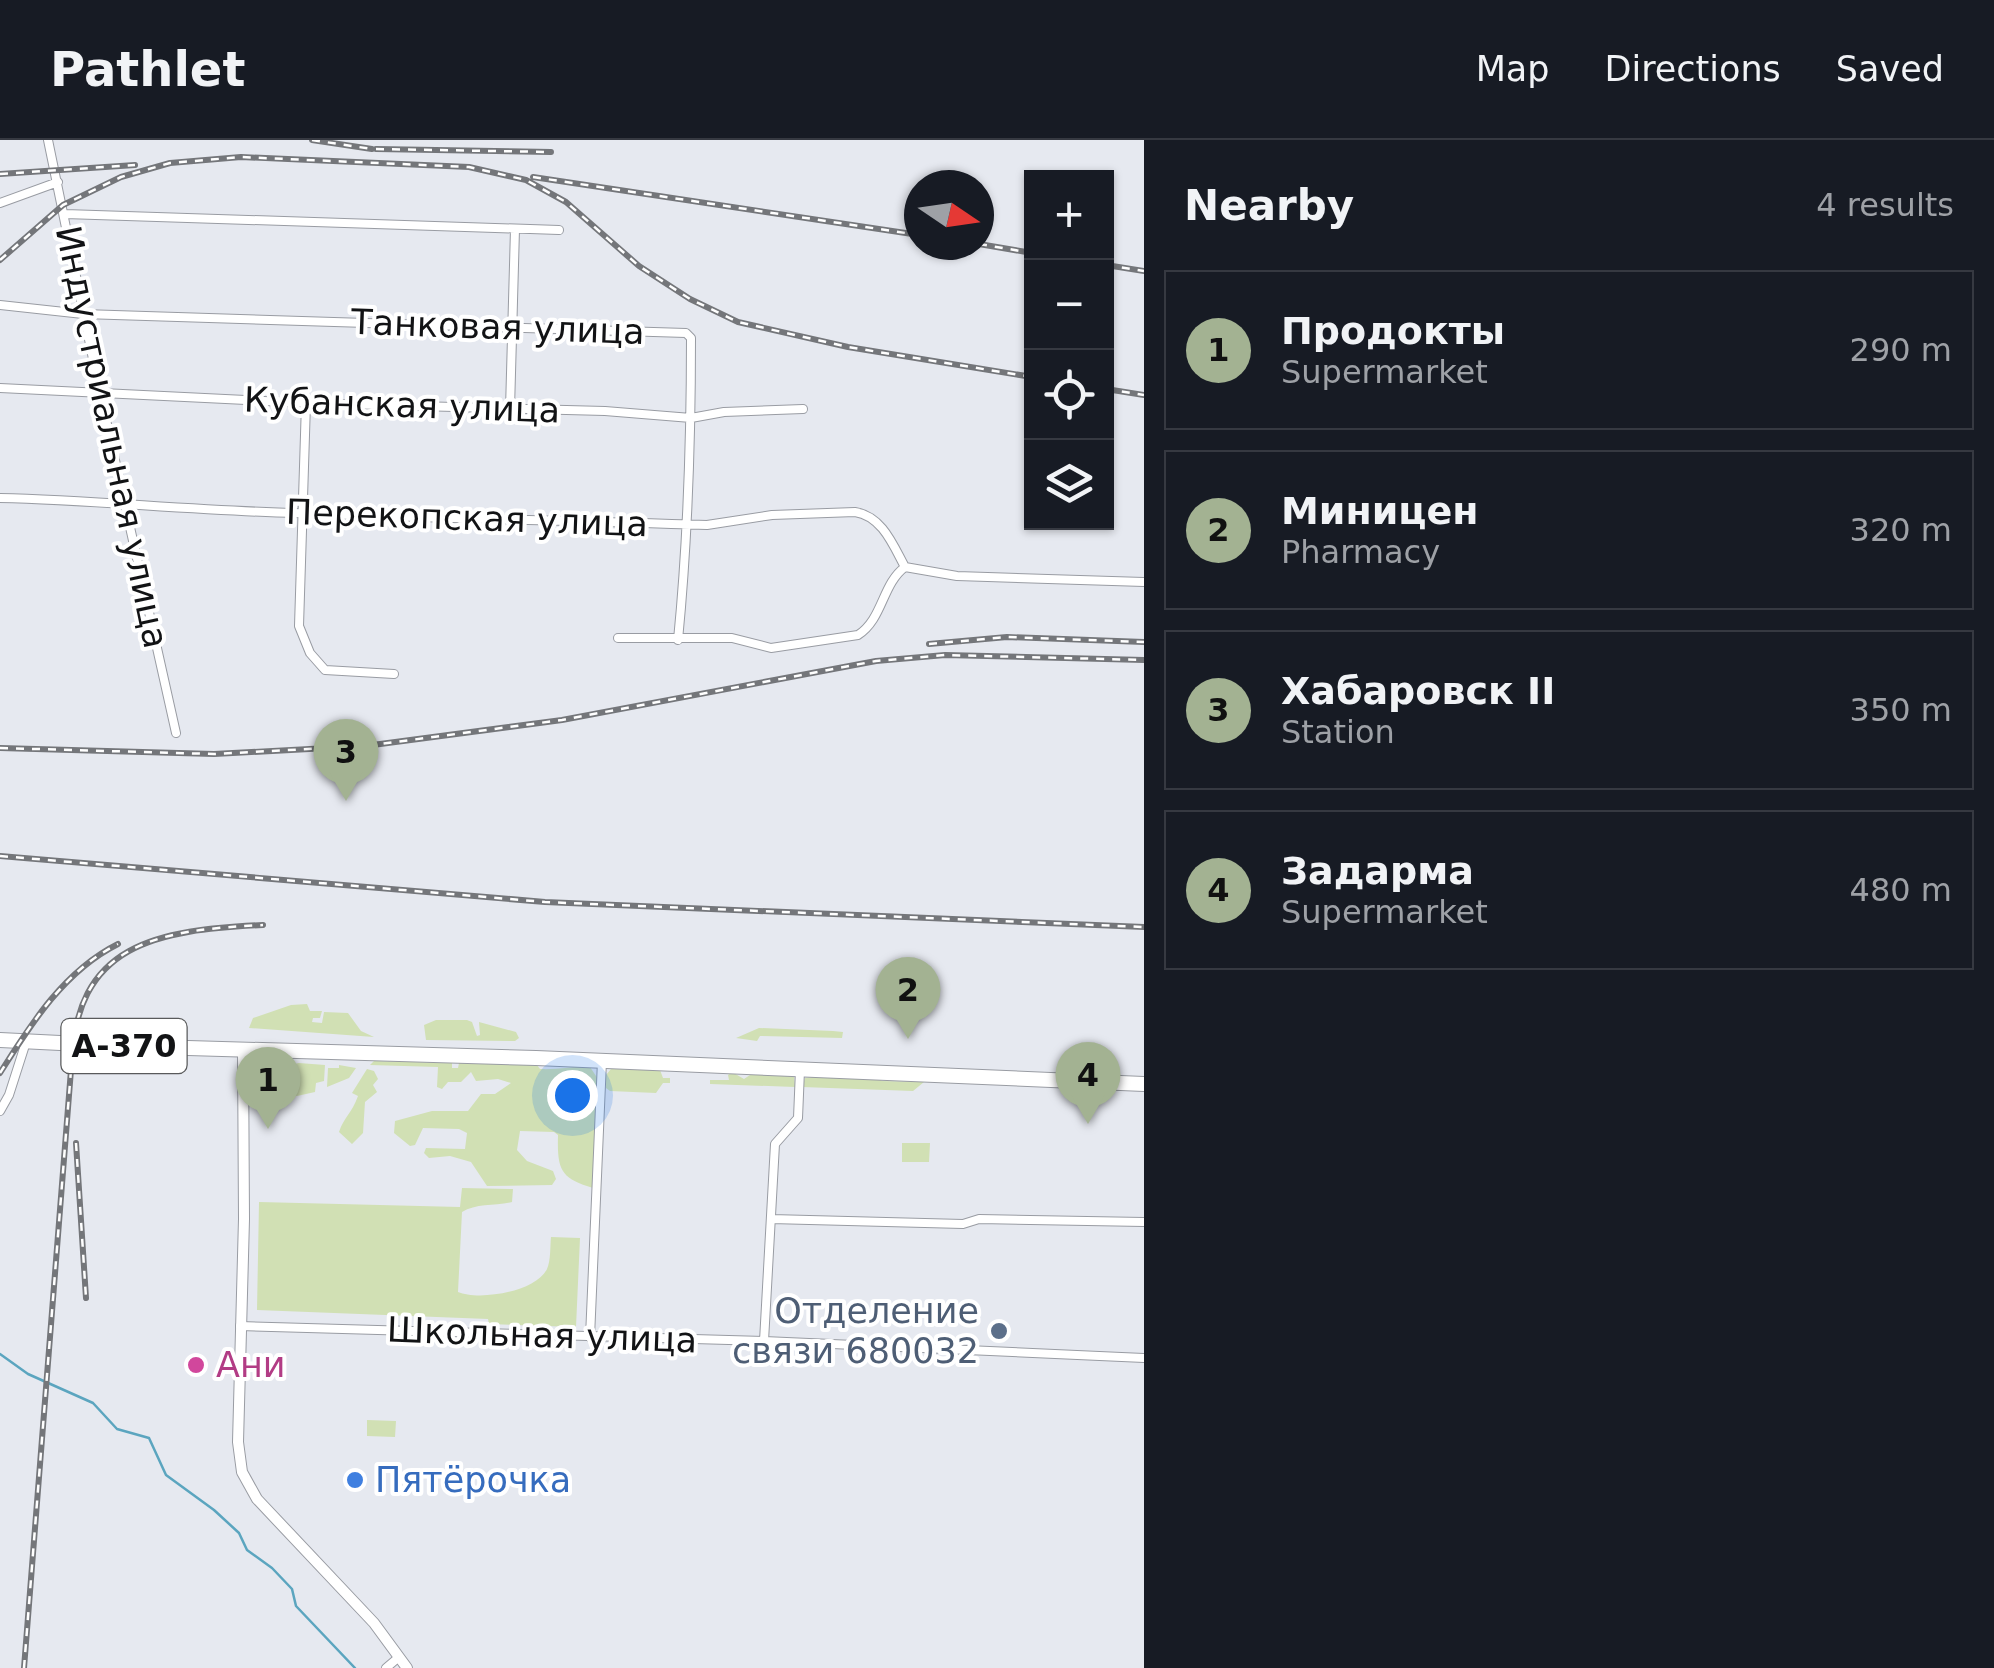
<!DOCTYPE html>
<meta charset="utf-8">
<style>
:root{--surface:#171b24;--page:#20242c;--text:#f1f3f6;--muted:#9ea1a6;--line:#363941;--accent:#a3b292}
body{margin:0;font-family:"DejaVu Sans",sans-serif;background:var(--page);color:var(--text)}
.controls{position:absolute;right:30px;top:30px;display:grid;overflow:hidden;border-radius:0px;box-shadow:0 2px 8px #0004}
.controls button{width:90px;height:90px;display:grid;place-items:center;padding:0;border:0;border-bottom:2px solid var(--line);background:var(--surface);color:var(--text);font:50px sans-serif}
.compass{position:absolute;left:904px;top:30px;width:90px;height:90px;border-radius:50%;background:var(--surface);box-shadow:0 2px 8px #0004;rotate:103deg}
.you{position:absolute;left:572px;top:955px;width:35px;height:35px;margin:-25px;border:8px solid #fff;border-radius:50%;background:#1a73e8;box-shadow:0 0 0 15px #1a73e833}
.badge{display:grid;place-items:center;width:65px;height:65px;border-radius:50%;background:var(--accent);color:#111;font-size:32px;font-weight:700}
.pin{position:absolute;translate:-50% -82px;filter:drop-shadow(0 2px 5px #0008)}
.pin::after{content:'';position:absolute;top:52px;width:35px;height:30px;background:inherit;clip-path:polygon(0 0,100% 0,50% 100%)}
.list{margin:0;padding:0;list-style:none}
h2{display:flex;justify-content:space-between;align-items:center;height:130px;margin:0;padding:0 40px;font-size:42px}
h2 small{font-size:32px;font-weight:400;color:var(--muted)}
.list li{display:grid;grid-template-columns:65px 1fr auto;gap:30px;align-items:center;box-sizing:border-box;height:160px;margin:0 20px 20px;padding:0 20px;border:2px solid var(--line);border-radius:0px}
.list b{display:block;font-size:38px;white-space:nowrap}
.list p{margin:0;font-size:32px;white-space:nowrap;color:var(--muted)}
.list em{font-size:32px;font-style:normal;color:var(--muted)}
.icon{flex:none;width:55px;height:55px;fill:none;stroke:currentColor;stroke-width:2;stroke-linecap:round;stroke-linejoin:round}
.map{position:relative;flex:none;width:1144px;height:1528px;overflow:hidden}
header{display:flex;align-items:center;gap:60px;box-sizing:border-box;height:140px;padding:0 50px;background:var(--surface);border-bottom:2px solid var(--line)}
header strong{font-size:48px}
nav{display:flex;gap:55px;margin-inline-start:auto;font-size:35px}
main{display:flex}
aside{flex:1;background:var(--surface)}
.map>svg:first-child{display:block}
</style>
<header>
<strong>Pathlet</strong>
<nav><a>Map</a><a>Directions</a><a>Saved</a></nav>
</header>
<main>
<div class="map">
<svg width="1144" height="1528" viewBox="0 0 1144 1528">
<rect width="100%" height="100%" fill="#e6e9f0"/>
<path fill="#d1e0b4" d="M 307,864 L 310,871 L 322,871 L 320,878 L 313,878 L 312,882 L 322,883 L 324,872 L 348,873 L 361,891 L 374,897 L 249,888 L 253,878 L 291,865 Z
M 436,880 L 467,880 L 472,882 L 477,896 L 480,895 L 479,882 L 516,892 L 519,898 L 515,901 L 426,900 L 424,885 Z
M 759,888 L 833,891 L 843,892 L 842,898 L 760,896 L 757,901 L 736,898 Z
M 374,921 L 452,923 L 452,928 L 458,928 L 459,923 L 537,925 L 540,929 C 558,930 573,926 590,927 L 598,939 L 593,1048 C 561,1038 557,1031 558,995 L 554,992 L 520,991 L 517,1010 L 527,1021 L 553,1031 L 556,1039 L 552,1045 L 487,1046 L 471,1022 L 450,1016 L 429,1018 L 424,1013 L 426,1008 L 465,1009 L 467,993 L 459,989 L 423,988 L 415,1005 L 410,1006 L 394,993 L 395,981 L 432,971 L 468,971 L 481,954 L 495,954 L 511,943 L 498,939 L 476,941 L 471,932 L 461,942 L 448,942 L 442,949 L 437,947 L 438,927 L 370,925 Z
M 299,923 L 325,925 L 324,941 L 316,943 L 315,952 L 297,956 L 275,951 C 278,939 286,925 299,923 Z
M 258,924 L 289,925 L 276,936 L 271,949 L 260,948 L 253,941 Z
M 339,925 L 356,928 L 349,938 L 327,947 L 328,928 L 339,928 Z
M 367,929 L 374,931 L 378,939 L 373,945 L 377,952 L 365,962 L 363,993 L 352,1004 L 339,992 C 344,977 352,973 358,956 L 352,953 Z
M 611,929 L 660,930 L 663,938 L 670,938 L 670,943 L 663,943 L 656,953 L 610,951 L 606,948 L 606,935 Z
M 732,932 L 744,939 L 753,933 L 794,935 L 795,947 L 710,944 L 710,940 L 729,940 L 728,935 Z
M 821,936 L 877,937 L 882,941 L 924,942 L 913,951 L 802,947 L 805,938 Z
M 902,1003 L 930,1003 L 929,1022 L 902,1022 Z
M 462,1048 L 513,1049 L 512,1062 C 495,1066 476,1063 462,1072 L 458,1152 C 479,1161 536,1152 547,1129 C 551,1120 550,1106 551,1097 L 580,1098 L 576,1187 L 489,1184 L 488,1179 L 257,1170 L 259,1062 L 460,1067 Z
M 367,1280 L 396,1281 L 395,1297 L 367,1296 Z"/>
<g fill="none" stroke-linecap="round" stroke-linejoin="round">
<path stroke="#5ba5bf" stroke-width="2.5" d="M 0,1214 L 28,1234 L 93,1263 L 117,1289 L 149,1298 L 166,1335 L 214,1370 L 239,1393 L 247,1410 L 272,1428 L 292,1449 L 296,1466 L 355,1528"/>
<defs>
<path id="street" d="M 48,0 L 100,253 L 176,593
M 0,63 L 58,42
M 65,74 L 559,90
M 0,165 L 83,174 L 686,193 L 691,198 C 691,299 688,399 678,500
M 0,248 L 306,263 L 605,271 L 691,278 L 724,272 L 803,269
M 306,263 L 299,486 L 310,513 L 325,530 L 394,534
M 510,269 L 515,89
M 0,358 C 89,360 177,369 266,372 C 413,378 560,380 707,385 L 772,375 L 855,372 C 882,376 893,405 905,427
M 618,498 L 732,498 L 771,508 L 858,495 C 883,479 882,444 905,427 L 957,436 L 1144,442
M 0,971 L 9,955 L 26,902
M 771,1079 L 963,1084 L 979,1079 L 1144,1082
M 240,1186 L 764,1201 L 1144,1218
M 590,1197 L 602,921
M 764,1201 L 775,1004 L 798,978 L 800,930
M 386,1528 L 399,1517"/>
<path id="secondary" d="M 243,910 L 244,1079 L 238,1302 L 242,1332 L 257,1359 L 374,1483 L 407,1528"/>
<path id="highway" d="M 0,900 L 120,906 L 536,918 L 1144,944"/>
</defs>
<use href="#street" stroke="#999ca3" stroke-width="10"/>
<use href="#secondary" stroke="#999ca3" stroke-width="12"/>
<use href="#highway" stroke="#999ca3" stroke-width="16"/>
<use href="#street" stroke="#fff" stroke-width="8"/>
<use href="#secondary" stroke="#fff" stroke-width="10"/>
<use href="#highway" stroke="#fff" stroke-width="14"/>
<defs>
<path id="rail" d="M 312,0 L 372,9
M 376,9 L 551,12
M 0,34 L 135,25
M 533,37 L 919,95
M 979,104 L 1032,113
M 0,120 L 63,65 L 121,37 L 170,23 L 241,17 L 469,27 L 526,40 L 566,62 L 639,126 L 690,159 L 738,182 L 848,207 L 1032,237
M 1106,125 L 1144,131
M 1106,249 L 1144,255
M 929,504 L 1007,497 L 1144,502
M 0,608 L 214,614 L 365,606 L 562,580 L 876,521 L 945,515 L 1144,520
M 0,716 L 545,762 L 1144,787
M 72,928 C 73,802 159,790 263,785
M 0,933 C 31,884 64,831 118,804
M 76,1003 L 86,1158
M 24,1528 L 72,917"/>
</defs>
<use href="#rail" stroke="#74767a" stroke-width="6"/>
<use href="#rail" stroke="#fff" stroke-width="2.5" stroke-dasharray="8" stroke-linecap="butt"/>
</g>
<circle fill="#5c6f8a" stroke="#fff" stroke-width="4" cx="999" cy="1191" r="10"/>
<circle fill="#d1479c" stroke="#fff" stroke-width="4" cx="196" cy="1225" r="10"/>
<circle fill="#3f7fe0" stroke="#fff" stroke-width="4" cx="355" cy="1340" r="10"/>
<g text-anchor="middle" stroke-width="8" stroke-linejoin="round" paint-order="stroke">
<rect fill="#fff" stroke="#595a5b" stroke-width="2.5" x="61.5" y="879" width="125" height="54" rx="8"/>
<g font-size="32" font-weight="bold" fill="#121315">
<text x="124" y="917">А-370</text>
</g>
<g font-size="35" fill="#121315" stroke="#fff">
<text transform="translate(498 187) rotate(2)" y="12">Танковая улица</text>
<text transform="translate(402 265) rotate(2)" y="12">Кубанская улица</text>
<text transform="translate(112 297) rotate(78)" y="12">Индустриальная улица</text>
<text transform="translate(467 378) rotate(2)" y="12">Перекопская улица</text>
<text transform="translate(542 1195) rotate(2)" y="12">Школьная улица</text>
</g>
<g font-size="35" fill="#4e5e75" stroke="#fff" text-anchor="end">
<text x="979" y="1183">Отделение<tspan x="979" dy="40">связи 680032</tspan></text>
</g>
<g font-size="35" fill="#b23c85" stroke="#fff" text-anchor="start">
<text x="216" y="1237">Ани</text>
</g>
<g font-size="35" fill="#366cbe" stroke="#fff" text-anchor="start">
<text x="375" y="1352">Пятёрочка</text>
</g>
</g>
</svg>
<div class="controls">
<button>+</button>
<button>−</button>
<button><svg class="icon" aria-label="locate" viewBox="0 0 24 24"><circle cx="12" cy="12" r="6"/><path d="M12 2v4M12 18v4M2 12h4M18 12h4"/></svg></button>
<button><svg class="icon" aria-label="layers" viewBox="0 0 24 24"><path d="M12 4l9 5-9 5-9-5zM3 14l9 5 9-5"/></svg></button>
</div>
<svg class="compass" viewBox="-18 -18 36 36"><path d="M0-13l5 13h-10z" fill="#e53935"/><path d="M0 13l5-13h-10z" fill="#9ea1a6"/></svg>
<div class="you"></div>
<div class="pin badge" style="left:268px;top:989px">1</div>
<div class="pin badge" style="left:908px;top:899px">2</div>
<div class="pin badge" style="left:346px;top:661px">3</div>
<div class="pin badge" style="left:1088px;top:984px">4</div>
</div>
<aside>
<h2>Nearby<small>4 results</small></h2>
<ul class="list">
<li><span class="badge">1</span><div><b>Продокты</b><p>Supermarket</p></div><em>290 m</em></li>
<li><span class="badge">2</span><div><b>Миницен</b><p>Pharmacy</p></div><em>320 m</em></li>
<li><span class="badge">3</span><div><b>Хабаровск II</b><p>Station</p></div><em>350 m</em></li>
<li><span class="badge">4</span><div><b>Задарма</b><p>Supermarket</p></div><em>480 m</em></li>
</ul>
</aside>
</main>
